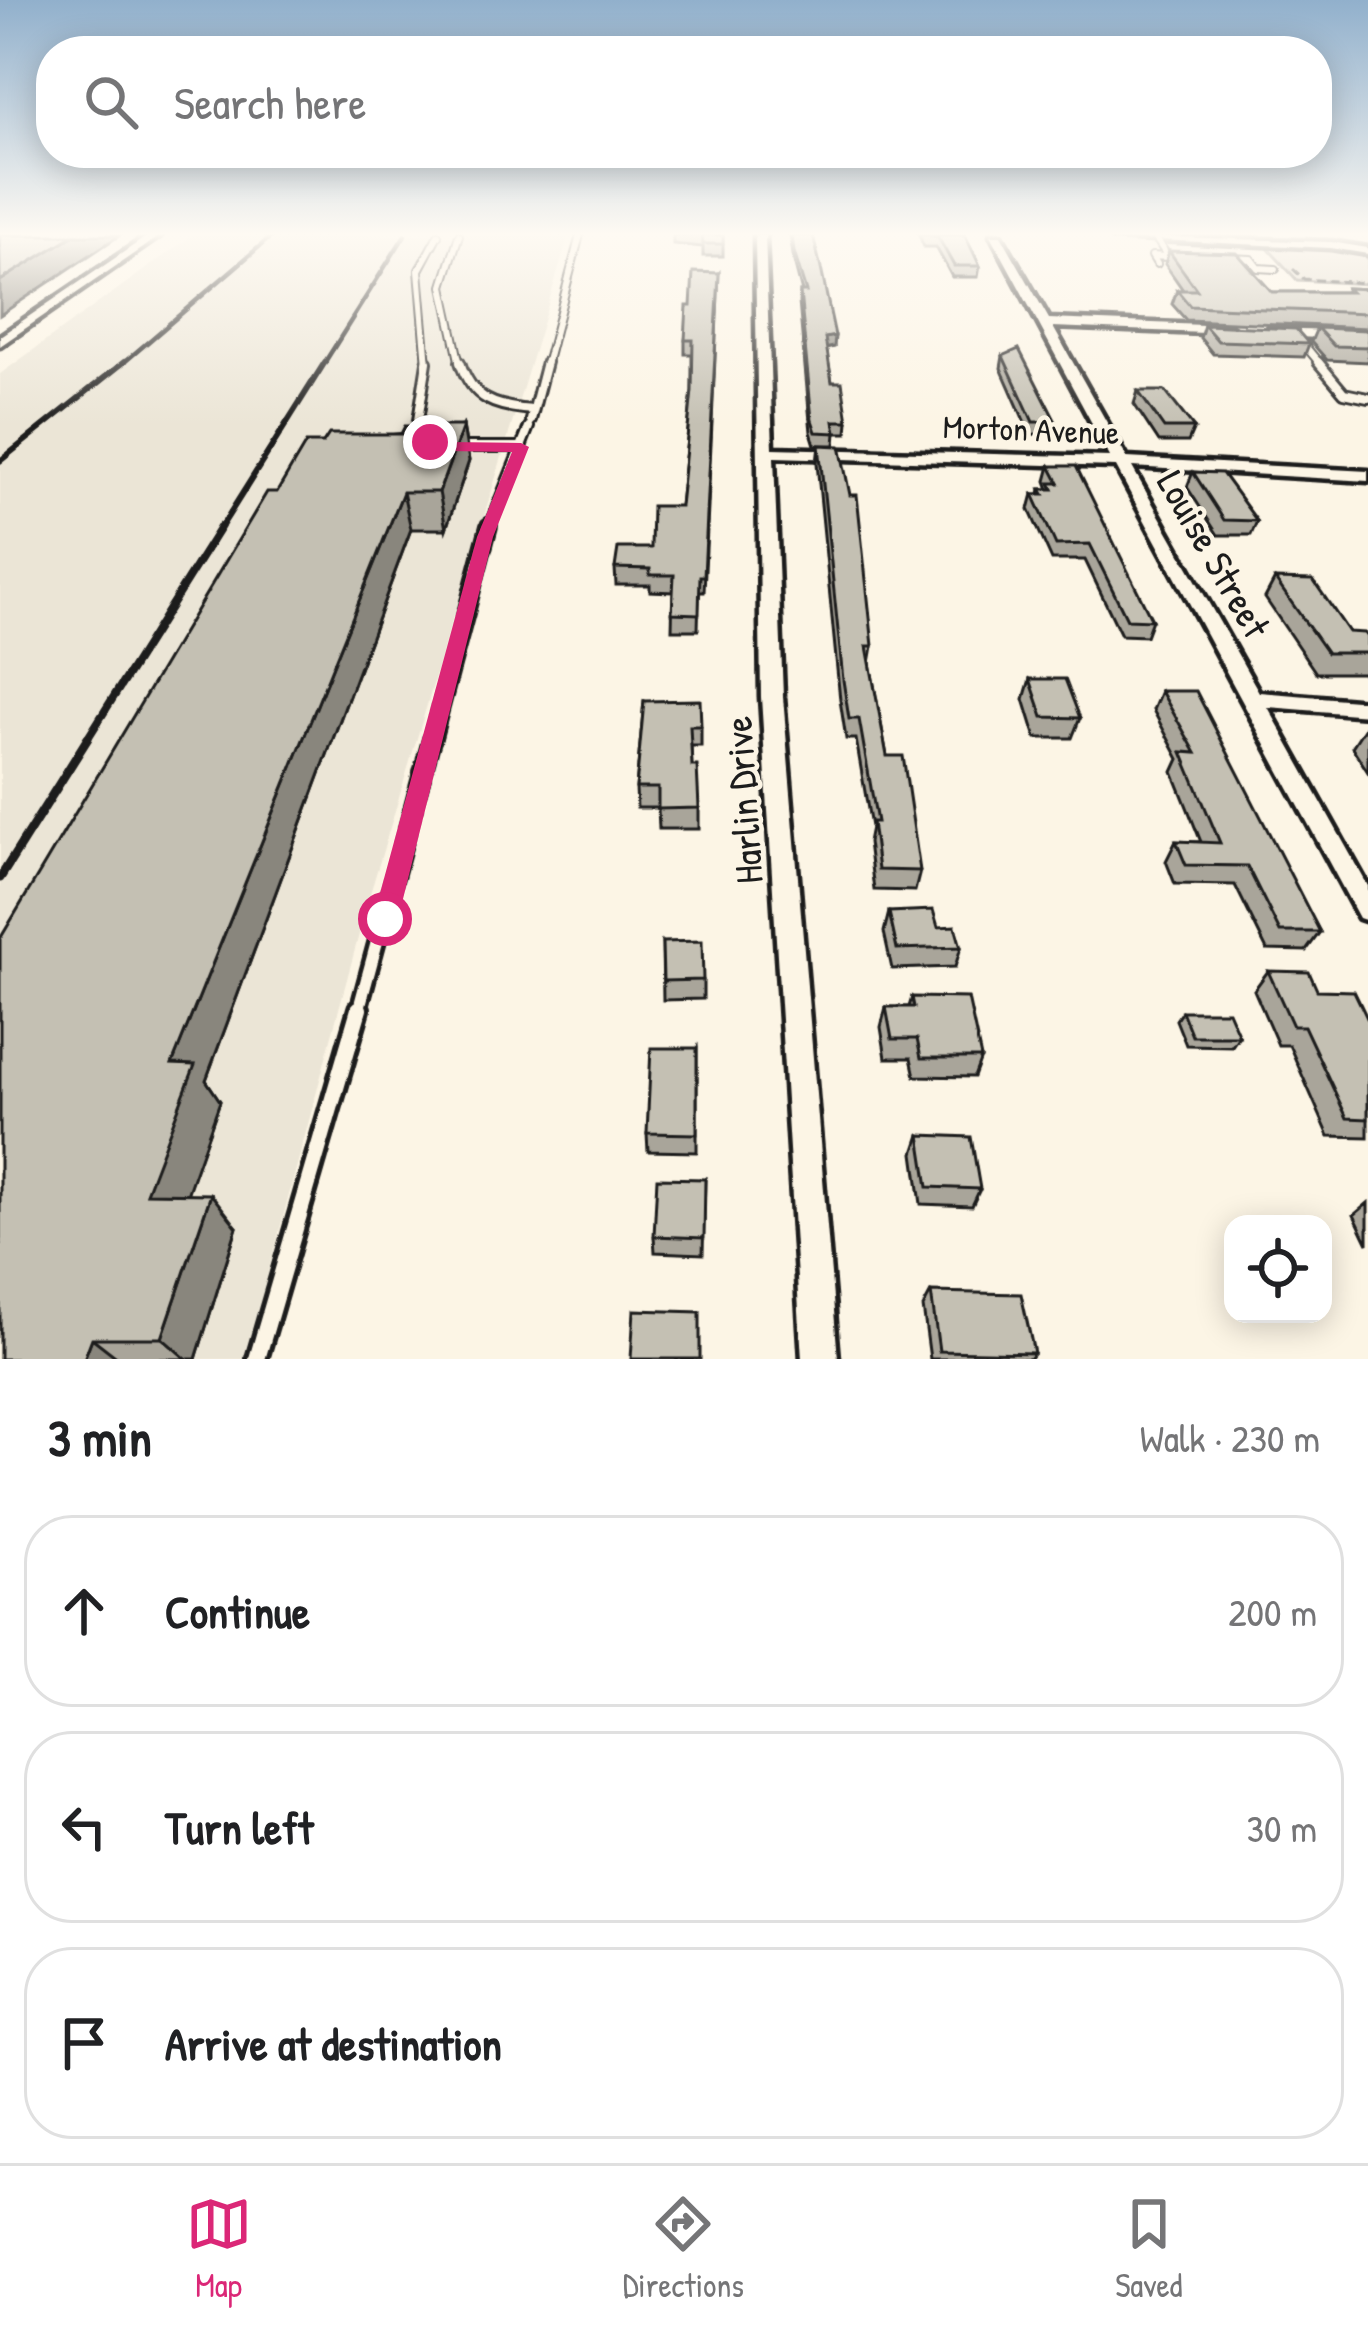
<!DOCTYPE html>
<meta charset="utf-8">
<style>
:root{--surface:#fff;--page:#f2f2f2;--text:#202124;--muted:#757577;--line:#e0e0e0;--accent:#db2777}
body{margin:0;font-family:"Patrick Hand",sans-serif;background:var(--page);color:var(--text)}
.controls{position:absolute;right:36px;bottom:36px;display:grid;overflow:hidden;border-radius:24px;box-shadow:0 6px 30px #0003}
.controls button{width:108px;height:108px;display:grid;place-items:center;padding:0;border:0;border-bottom:3px solid var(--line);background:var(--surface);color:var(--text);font:60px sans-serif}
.stop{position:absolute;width:36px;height:36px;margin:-27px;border:9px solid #db2777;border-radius:50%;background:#fff}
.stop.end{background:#db2777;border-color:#fff;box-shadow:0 3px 12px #0008}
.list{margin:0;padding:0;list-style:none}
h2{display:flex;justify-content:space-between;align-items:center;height:156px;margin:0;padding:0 48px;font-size:51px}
h2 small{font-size:39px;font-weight:400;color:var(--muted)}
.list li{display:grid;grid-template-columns:78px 1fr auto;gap:36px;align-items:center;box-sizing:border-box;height:192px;margin:0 24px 24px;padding:0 24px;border:3px solid var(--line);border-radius:48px}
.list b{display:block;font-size:45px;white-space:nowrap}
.list em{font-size:39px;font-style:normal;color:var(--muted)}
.icon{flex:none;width:66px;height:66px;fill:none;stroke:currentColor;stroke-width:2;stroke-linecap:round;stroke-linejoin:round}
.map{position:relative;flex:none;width:1368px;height:1359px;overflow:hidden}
.search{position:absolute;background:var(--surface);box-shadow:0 6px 30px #0003;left:36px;right:36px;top:36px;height:132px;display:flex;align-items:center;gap:30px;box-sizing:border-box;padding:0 42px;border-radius:48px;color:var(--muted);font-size:45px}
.sheet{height:804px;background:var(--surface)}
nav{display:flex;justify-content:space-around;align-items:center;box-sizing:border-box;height:168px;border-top:3px solid var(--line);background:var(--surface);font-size:33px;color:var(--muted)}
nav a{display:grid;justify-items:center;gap:6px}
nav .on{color:var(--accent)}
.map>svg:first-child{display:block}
</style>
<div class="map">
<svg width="1368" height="1359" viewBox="0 0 1368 1359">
<rect width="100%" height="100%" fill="#fcf5e5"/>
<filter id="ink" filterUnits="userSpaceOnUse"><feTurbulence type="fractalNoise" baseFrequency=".00833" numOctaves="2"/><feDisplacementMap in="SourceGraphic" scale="24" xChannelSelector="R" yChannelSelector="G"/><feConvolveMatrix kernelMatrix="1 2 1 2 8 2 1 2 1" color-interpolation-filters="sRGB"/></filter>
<g filter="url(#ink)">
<path fill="#ebe5d6" d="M 193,235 L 569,235 L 369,897 L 245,1359 L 0,1359 L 0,374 Z"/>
<path fill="#dbd5c8" stroke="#7c7872" stroke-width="3" d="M 1264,244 L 1368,253 L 1368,284 L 1297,280 Z"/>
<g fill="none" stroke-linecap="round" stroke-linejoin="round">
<defs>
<path id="service-far4" d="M 459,235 L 443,286 L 460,365
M 1155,237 L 1168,257 L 1152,256 L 1157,264
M 1231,258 L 1251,259 L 1258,268 L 1276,269
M 1301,341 L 1321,365
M 427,365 L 419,270 L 438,235
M 546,365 L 580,235"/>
<path id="service-far3" d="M 460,362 C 472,400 495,407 533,410
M 1318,362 L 1344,393 L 1368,398
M 531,420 L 546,362
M 420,434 L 417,427 L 427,362
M 453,447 L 522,447
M 488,529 L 529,427"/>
<path id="service-far2" d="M 432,741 L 489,526"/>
<path id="service-far1" d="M 358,1012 L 432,738"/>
<path id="service" d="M 257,1359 L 359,1009"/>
<path id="minor" d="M 149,235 L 161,235 L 0,346 L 0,336 Z
M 755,235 L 765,235 L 773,448 L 1110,457 L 991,235 L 1001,235 L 1049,319 L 1230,326 L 1236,330 L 1230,334 L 1053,327 L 1127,458 L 1368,471 L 1368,481 L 1132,467 L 1259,692 L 1368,701 L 1368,715 L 1268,707 L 1368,886 L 1368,921 L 1359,918 L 1116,467 L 774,457 L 783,697 L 838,1359 L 802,1359 L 761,697 Z
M 1109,235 L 1331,242 L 1368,248 L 1368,254 L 1331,248 L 1114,238 Z
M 1268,329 L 1368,332 L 1368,340 L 1273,336 L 1267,332 Z"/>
</defs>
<use href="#service-far4" stroke="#1c1c1c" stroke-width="10"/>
<use href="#service-far3" stroke="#1c1c1c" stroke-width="14"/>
<use href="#service-far2" stroke="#1c1c1c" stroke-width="20"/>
<use href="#service-far1" stroke="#1c1c1c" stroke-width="21"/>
<use href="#service" stroke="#1c1c1c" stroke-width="26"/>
<use href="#minor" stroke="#1c1c1c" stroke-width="9"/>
<path stroke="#1c1c1c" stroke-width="3" stroke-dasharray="8 4.5" stroke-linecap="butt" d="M 1293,269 L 1304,279 L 1368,283"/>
<use href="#service-far4" stroke="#fcf5e5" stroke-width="6"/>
<use href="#service-far3" stroke="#fcf5e5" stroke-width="8"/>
<use href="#service-far2" stroke="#fcf5e5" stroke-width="10"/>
<use href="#service-far1" stroke="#fcf5e5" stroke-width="12"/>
<use href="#service" stroke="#fcf5e5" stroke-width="16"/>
<use href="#minor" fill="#fcf5e5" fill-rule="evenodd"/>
<path stroke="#1c1c1c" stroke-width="4.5" d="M 121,365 L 273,235
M 323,365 L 405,235"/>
<path stroke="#1c1c1c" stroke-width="6" d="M 0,461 L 124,362
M 220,529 L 325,362"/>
<path stroke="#1c1c1c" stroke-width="8" d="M 86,741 L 221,526"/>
<path stroke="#1c1c1c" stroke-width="9" d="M 0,878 L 88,738"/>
</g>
<path fill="#a9a59a" stroke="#1c1c1c" stroke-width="3" d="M 673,235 L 723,235 L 723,256 L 703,256 L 703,247 L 673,244 Z
M 790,235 L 813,235 L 834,347 L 826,349 L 832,382 L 848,421 L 847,433 L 836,433 L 835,445 L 815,445 L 811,432 L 799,302 L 800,292 L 802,292 L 794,262 Z
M 919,235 L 965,235 L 980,266 L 978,277 L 952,277 L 936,247 L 924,247 Z
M 1169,251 L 1272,292 L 1345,292 L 1347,288 L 1368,289 L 1368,328 L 1186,320 L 1172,304 L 1177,290 L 1183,290 L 1165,264 Z
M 719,273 L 704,592 L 699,592 L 698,630 L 672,630 L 673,592 L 650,591 L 650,585 L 616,585 L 615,568 L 651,548 L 680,506 L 692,391 L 692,354 L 685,354 L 685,340 L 691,306 Z
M 1204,325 L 1309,344 L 1304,357 L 1213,354 L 1200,338 Z
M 1317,328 L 1368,330 L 1368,362 L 1327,360 L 1311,342 Z
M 1003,356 L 1056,422 L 1052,435 L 1030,434 L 1001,368 Z
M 1138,391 L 1194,428 L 1188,442 L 1159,442 L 1134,404 Z
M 463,426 L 469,461 L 446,529 L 411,529 L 206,1080 L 220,1101 L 187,1193 L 237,1227 L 196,1359 L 0,1359 L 277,492 L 323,443 Z
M 819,445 L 873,646 L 870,663 L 887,756 L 920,871 L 915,891 L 874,890 L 868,842 L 871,827 L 856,739 L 846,739 L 840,700 L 817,463 Z
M 1050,466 L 1152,620 L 1146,636 L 1121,635 L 1085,560 L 1052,560 L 1029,509 L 1033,494 L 1040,494 L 1041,489 L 1049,489 L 1046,481 Z
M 1193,472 L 1257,521 L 1251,535 L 1218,535 L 1187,487 Z
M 1275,579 L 1349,632 L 1368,637 L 1368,673 L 1316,673 L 1265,598 Z
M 1030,679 L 1080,718 L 1072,738 L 1036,738 L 1024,699 Z
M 1161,691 L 1320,932 L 1306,951 L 1267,950 L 1235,885 L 1175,884 L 1166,861 L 1176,841 L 1201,842 L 1173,772 L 1179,759 L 1153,710 Z
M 644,701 L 701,726 L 701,746 L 691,746 L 692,766 L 699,808 L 699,829 L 659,829 L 658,808 L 637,808 L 636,788 Z
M 1365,727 L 1368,727 L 1368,772 L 1352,747 Z
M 889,912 L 938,927 L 961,947 L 955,967 L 892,969 L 884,932 Z
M 662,942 L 703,980 L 703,999 L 663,1000 Z
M 1268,971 L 1317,990 L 1368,1020 L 1368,1137 L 1329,1136 L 1289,1045 L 1278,1045 L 1254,990 Z
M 912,997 L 981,1058 L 974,1077 L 915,1076 L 911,1058 L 886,1058 L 881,1027 L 886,1007 L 909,1007 Z
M 1182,1011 L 1239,1036 L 1232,1046 L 1186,1045 L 1176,1020 Z
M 697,1048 L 697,1152 L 648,1151 L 647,1133 Z
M 920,1135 L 980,1189 L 972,1206 L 921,1204 L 914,1153 Z
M 705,1179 L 703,1254 L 655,1252 L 654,1236 Z
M 1368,1203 L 1368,1244 L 1354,1215 Z
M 931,1292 L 1034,1353 L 1029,1359 L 930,1359 L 923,1307 Z"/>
<path fill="#89867d" stroke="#1c1c1c" stroke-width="3" d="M 74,235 L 120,235 L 0,315 L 0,281 Z
M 835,336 L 834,347 L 824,349 L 825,338 Z
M 463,426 L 469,461 L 446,529 L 439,492 Z
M 403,492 L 411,529 L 206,1080 L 220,1101 L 176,1226 L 146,1193 L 172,1064 Z
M 211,1194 L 237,1227 L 196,1359 L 186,1359 L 162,1338 Z
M 92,1338 L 119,1359 L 84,1359 Z"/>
<path fill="#c4c0b3" stroke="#1c1c1c" stroke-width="3" d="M 0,235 L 74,235 L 0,281 Z
M 702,235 L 723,235 L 723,244 L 703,244 Z
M 792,235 L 813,235 L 822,273 L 835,336 L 825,338 L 832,382 L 842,382 L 848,421 L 834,421 L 836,433 L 816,432 L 812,420 L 800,292 L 806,292 L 794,252 Z
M 925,235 L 965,235 L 980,266 L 954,266 L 938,237 Z
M 1169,251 L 1237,253 L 1272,292 L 1351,292 L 1347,288 L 1368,289 L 1368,313 L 1190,306 L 1177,290 L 1197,290 Z
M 693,272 L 719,273 L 704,576 L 700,576 L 699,614 L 672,613 L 674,575 L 650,575 L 650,569 L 615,568 L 618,548 L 651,548 L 652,506 L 680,506 L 692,391 L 693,340 L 685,340 L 687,306 L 691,306 Z
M 1204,325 L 1296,329 L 1309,344 L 1218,341 Z
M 1317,328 L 1368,330 L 1368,347 L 1334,346 Z
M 1019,349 L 1056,422 L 1033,422 L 1003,356 Z
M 1138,391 L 1165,391 L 1194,428 L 1164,428 Z
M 405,426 L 463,426 L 439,492 L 403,492 L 172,1064 L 195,1065 L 146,1193 L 211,1194 L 162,1338 L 92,1338 L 84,1359 L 0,1359 L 0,939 L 267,492 L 277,492 L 306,443 L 323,443 L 329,434 L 401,434 Z
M 819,445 L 840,446 L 850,495 L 857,495 L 873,646 L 867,646 L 887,756 L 903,756 L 920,871 L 878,870 L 872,822 L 877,822 L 859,719 L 849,719 L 843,680 Z
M 1050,466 L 1076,466 L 1152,620 L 1127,619 L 1090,544 L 1056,545 L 1033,494 L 1044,494 L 1041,489 L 1053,489 L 1050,483 L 1059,483 Z
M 1193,472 L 1222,473 L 1257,521 L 1224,520 Z
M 1275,579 L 1313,580 L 1349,632 L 1365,633 L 1368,637 L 1368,653 L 1327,653 Z
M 1030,679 L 1065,679 L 1080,718 L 1043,717 Z
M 1161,691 L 1196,691 L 1320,932 L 1280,932 L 1247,866 L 1186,865 L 1176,841 L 1220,843 L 1182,752 L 1196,753 Z
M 700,700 L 701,726 L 690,726 L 692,766 L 697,766 L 699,808 L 658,809 L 658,788 L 636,788 L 644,701 Z
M 933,910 L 938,927 L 955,926 L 961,947 L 897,949 L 889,912 Z
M 702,941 L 703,980 L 663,981 L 662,942 Z
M 1268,971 L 1309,972 L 1317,990 L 1354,991 L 1368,1020 L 1368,1119 L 1347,1118 L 1304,1026 L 1293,1026 Z
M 912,997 L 968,998 L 981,1058 L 921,1058 L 917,1039 L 892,1039 L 886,1007 L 914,1007 Z
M 1182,1011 L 1228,1011 L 1239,1036 L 1192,1036 Z
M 651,1048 L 697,1048 L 697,1134 L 647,1133 Z
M 920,1135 L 971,1137 L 980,1189 L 928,1187 Z
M 657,1178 L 705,1179 L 704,1238 L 654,1236 Z
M 931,1292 L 1021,1294 L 1034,1353 L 939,1351 Z
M 634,1310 L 700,1312 L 700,1359 L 631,1359 Z"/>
</g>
<linearGradient id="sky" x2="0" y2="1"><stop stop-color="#91b0cc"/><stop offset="0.55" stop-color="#fefaf3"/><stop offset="1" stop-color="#fefaf3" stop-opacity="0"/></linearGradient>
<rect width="1368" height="425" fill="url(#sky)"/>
<path fill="#db2777" d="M 430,438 L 448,442 L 521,443 L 529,447 L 493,537 L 398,919 L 385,929 L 373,919 L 477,537 L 512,452 L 447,451 L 425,445 Z"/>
<g text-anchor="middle" stroke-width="9" stroke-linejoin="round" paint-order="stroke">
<g font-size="33" fill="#1c1c1c" stroke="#fcf5e5">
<text transform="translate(1031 429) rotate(2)" y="12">Morton Avenue</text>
</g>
<g font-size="39" fill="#1c1c1c" stroke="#fcf5e5">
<text transform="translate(1214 554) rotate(60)" y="14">Louise Street</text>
<text transform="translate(743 800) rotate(-94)" y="14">Harlin Drive</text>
</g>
</g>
</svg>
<div class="controls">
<button><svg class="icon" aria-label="locate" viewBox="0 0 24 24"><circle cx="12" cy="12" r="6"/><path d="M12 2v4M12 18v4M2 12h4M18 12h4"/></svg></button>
</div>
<div class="stop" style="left:385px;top:919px"></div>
<div class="stop end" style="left:430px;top:442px"></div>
<div class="search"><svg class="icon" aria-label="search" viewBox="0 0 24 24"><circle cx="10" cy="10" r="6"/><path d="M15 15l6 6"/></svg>Search here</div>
</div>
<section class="sheet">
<h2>3 min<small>Walk · 230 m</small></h2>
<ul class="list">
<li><svg class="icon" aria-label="ahead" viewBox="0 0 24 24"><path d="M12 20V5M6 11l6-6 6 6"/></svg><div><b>Continue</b></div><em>200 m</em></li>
<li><svg class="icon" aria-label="left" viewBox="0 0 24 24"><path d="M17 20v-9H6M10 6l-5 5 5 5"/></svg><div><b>Turn left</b></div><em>30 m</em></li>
<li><svg class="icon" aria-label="arrive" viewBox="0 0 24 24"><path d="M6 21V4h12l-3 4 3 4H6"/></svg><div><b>Arrive at destination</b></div></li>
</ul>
</section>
<nav>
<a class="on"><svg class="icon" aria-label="map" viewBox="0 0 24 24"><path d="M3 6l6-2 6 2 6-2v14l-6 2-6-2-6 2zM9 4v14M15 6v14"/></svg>Map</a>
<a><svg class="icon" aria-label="directions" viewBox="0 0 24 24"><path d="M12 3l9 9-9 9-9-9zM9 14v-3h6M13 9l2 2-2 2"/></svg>Directions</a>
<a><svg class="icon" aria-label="saved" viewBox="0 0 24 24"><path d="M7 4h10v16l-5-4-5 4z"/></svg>Saved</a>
</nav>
